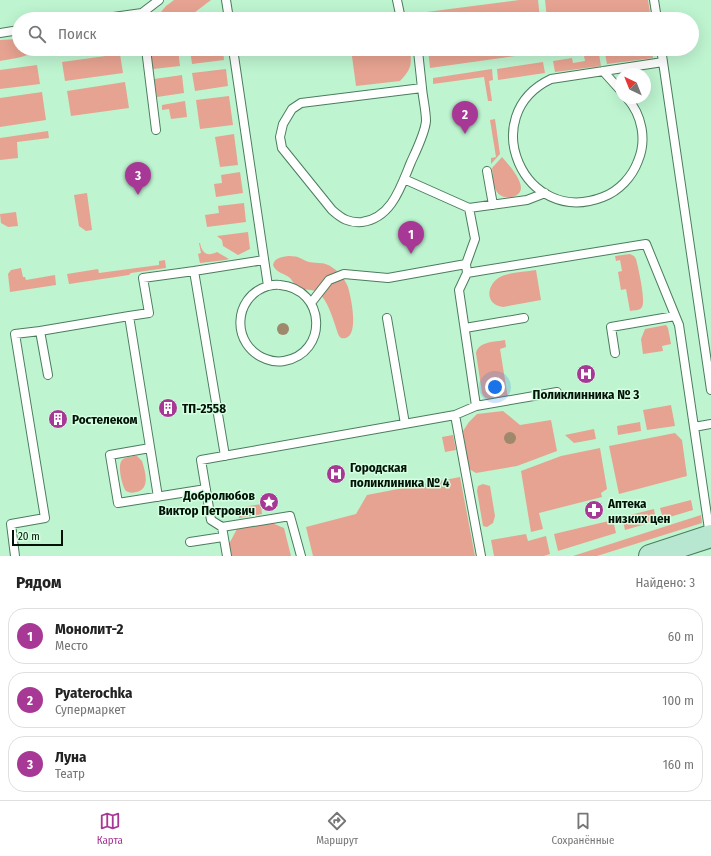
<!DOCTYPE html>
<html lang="ru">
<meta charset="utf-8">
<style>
:root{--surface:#fff;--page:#f6f6f6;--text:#222;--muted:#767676;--line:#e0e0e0;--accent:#a83895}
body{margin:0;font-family:"Fira Sans Condensed",sans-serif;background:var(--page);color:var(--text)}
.compass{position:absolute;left:615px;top:68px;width:36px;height:36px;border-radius:50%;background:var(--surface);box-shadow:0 4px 16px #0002;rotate:317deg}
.scale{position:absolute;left:12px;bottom:10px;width:51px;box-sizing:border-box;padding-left:4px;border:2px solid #011307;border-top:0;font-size:11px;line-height:14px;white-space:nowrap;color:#011307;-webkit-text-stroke:3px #d4ffe1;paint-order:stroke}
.you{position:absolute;left:495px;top:387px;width:14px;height:14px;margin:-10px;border:3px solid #fff;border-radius:50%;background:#1a73e8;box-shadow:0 0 0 6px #1a73e833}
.badge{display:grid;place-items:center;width:26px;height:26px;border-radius:50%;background:var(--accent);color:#fff;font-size:13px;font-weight:700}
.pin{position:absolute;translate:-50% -33px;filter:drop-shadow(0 1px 2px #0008)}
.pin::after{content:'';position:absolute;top:21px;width:14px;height:12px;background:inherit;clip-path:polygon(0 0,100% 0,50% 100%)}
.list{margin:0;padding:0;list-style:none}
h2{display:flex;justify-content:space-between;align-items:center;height:52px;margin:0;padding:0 16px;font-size:17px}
h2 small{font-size:13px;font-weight:400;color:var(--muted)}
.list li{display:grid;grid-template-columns:26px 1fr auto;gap:12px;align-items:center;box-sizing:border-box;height:56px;margin:0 8px 8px;padding:0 8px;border:1px solid var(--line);border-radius:16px}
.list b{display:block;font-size:15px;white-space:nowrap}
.list p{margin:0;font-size:13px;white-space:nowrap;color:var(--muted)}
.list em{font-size:13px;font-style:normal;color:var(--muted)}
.icon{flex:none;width:22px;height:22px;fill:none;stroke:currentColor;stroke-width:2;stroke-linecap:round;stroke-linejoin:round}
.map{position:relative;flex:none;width:711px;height:556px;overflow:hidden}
.search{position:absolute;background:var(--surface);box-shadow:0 4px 16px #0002;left:12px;right:12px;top:12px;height:44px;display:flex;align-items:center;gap:10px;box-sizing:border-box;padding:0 14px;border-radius:22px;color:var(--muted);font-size:15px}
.sheet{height:244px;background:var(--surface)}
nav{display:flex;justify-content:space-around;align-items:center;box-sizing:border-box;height:56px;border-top:1px solid var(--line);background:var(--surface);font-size:11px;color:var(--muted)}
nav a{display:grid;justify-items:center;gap:2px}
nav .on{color:var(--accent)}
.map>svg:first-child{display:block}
</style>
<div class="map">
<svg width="711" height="556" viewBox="0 0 711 556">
<rect width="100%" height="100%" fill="#bef4d0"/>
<path fill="#e7a391" d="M 174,0 L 211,0 L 186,19 L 155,19 L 166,6 Z
M 519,0 L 538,0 L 540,19 L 414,19 L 411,14 Z
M 545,0 L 648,0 L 651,19 L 547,19 Z
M 19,39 L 19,49 L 35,49 L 33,52 C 23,58 11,59 0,61 L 0,40 Z
M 150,49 L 178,49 L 180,66 L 153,69 Z
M 190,49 L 223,49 L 224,60 L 192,64 Z
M 351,49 L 410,49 C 412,66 411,69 400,81 L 356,86 Z
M 428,49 L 536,49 L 536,53 L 430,68 Z
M 636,49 L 652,49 L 653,58 L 607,64 L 605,53 Z
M 120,54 L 123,73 L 65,81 L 62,62 Z
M 599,54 L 601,66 L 555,72 L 553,61 L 572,58 L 573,63 L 585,61 L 584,56 Z
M 543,62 L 545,73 L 498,80 L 497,69 Z
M 37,65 L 40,84 L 0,89 L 0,70 Z
M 226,69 L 228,86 L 195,91 L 192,73 Z
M 492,69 L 493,80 L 489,81 L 492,101 L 488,101 L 484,77 L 433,84 L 433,78 Z
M 182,75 L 184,93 L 157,97 L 154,79 Z
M 125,82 L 129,108 L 71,116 L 67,91 Z
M 42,92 L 46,120 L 0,127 L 0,98 Z
M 229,96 L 233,125 L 200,129 L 196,100 Z
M 185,101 L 187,117 L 171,119 L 169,109 L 162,110 L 162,105 Z
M 495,119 L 500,154 L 491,164 L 491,158 L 496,157 L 490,120 Z
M 48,131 L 49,138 L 17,142 L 18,158 L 0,160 L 0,138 Z
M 234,134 L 238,165 L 220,167 L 215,137 Z
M 502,157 C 508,164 521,178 521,188 C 521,198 503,201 497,192 C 493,186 493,176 492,168 Z
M 240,172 L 243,193 L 216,197 L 214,184 L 222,183 L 221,175 Z
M 87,193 L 92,230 L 86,231 L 79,226 L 74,195 Z
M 244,203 L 246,222 L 207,227 L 205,215 L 219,213 L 218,206 Z
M 16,212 L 18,226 L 8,227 L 1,223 L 0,214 Z
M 248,232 L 250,249 L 238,255 L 223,246 L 222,240 L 217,236 Z
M 199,243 L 200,243 C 202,253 207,257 217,252 L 229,259 L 225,260 L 200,263 L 198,254 L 201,253 Z
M 630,254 L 634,256 L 636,259 C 638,267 646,301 642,307 C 640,311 633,310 630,311 L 626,289 L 621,290 L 618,272 L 622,271 L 620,260 L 616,261 L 615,256 Z
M 289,256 C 300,256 300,259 309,262 C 319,264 324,261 333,268 C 340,272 345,280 348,287 C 351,297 361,342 341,338 L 339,336 C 334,323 329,302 319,293 C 312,288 304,291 298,287 C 294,285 293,281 290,278 C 284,273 276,273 273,265 C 275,257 282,257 289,256 Z
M 165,260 L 166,268 L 131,273 L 129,275 L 69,284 L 67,274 L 98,269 L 99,273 L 159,265 L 159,261 Z
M 21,268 L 23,277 L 25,277 L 26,280 L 55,275 L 56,285 L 10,292 L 8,274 L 11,270 Z
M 536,270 L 541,300 L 503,307 C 483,305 487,282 502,276 C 512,272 525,272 536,270 Z
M 666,325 L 668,328 L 671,344 L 662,346 L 663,351 L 643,354 L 641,339 L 645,329 Z
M 505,340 L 506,347 L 500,349 L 508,398 C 499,399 487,404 482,393 L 476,353 C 479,341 495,342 505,340 Z
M 671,405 L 675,426 L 647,430 L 643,410 Z
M 503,411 L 520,425 L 551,420 L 557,451 L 517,466 L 476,473 L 469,469 L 463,431 L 469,422 L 477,414 Z
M 640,422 L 641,431 L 618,435 L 617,426 Z
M 594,429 L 596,439 L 574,443 L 565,435 Z
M 675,433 L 682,440 L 687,476 L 619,494 L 609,446 Z
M 453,435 L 456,450 L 445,452 L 442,437 Z
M 600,448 L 607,489 L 601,493 L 602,497 L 539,513 L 543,529 L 531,532 L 521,471 L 561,456 Z
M 134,456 L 137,456 L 142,461 C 145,471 151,489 136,492 C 132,493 130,493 126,491 C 122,486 117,465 122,460 C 125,457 130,457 134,456 Z
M 460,477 L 475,556 L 313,556 L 306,527 L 356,514 L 367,495 Z
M 483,484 L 490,486 L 495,516 L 493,523 L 487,527 L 483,526 L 477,491 L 478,486 Z
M 691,500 L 693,510 L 663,519 L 660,508 Z
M 261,504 L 262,514 L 239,518 L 238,508 Z
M 654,509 L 656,521 L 625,530 L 622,517 Z
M 701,515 L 702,523 L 597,556 L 573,556 Z
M 613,520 L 616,533 L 558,551 L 554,534 Z
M 272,523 L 284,528 L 291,556 L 231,556 L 229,544 L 237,529 Z
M 526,534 L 528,541 L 546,536 L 550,554 L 544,556 L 494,556 L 491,540 Z"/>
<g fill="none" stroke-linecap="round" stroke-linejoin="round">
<defs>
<path id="lane" d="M 226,0 L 229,19
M 397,0 L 401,19
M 654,0 L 657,19
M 99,19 L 142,13 L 159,0
M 0,33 L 19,30
M 146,49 L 156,130
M 233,49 L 268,286 C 272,285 276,284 280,285 C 326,289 329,353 284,361 C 278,362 271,361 266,359 C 231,346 232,297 268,286
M 417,49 L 418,51 L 422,88 L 301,103 L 292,109 L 283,124 L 280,137 L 282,148 L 332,210 C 342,219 349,223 362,222 C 392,218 401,186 411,162 C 416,151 425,133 426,121 C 426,111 423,99 422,88
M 663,62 L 711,390
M 603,71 L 621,91
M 627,98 C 642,115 647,140 638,161 C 632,177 619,191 603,197 C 524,228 475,115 551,79 L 663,62 L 661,49
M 487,171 L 493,205
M 404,179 L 469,208 L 527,200 L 545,193
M 467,273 L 646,244 L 679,325 L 710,536
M 311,303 L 329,280 L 344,274 L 388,278 L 466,264
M 129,316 L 149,313 L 143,278 L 194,271
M 387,318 L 405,424
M 465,328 L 524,318
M 615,353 L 611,327 L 675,316
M 48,375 L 40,331 L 129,316 L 158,497
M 476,406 L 557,392
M 455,415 L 481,556
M 694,427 L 711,424
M 150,448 L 110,455 L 118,503 L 206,489
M 225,456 L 194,271 L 264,260
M 222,527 L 290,516 L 301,556
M 190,542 L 223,537
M 15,556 L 11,524 L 45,518 L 15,334 L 40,331
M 227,556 L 222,527 L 211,520 L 201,460 L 455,415 L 476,406 L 459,290 L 467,273 L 466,264 L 475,239 L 469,208"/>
<path id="secondary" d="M 650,556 L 711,536"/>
</defs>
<use href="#lane" stroke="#4b7d5d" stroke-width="10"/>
<use href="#secondary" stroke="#4b7d5d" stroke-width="24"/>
<use href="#lane" stroke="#fff" stroke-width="8"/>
<use href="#secondary" stroke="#b8e7d1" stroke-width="22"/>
</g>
<g fill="#a0886c">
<circle cx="283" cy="329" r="6"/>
<circle cx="510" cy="438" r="6"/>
</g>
<defs>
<symbol id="hospital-disc" viewBox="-11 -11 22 22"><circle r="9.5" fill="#a83895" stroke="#d4ffe1"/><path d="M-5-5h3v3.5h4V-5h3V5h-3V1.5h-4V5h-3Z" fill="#fff"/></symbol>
<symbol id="building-disc" viewBox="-11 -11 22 22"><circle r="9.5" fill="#a83895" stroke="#d4ffe1"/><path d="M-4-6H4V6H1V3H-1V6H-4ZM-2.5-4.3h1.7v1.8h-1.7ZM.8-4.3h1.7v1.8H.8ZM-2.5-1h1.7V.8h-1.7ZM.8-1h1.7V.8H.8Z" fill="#fff"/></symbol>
<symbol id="sight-disc" viewBox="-11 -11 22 22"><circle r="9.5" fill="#a83895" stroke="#d4ffe1"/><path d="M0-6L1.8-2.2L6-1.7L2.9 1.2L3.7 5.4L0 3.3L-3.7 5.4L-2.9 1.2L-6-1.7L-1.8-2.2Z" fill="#fff"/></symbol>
<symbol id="pharmacy-disc" viewBox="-11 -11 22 22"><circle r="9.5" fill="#a83895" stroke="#d4ffe1"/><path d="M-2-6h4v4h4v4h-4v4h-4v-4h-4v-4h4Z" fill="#fff"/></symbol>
</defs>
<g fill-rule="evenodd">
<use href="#hospital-disc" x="575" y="363" width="22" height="22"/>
<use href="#building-disc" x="157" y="397" width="22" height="22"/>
<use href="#building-disc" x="47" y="408" width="22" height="22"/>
<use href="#hospital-disc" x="325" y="463" width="22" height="22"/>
<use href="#sight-disc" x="258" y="491" width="22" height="22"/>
<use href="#pharmacy-disc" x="583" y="499" width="22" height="22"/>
</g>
<g text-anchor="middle" stroke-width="3" stroke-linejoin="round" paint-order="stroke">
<g font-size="13" font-weight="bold" fill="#011307" stroke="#d4ffe1" text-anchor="start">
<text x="586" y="399" text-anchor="middle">Поликлинника № 3</text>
<text x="182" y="413">ТП-2558</text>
<text x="72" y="424">Ростелеком</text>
<text x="350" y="472">Городская<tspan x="350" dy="15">поликлиника № 4</tspan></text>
<text x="255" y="500" text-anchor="end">Добролюбов<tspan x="255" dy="15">Виктор Петрович</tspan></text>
<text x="608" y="508">Аптека<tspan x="608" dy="15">низких цен</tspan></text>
</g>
</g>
</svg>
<svg class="compass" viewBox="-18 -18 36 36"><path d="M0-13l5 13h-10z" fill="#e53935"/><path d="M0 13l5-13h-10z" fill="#767676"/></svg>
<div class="scale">20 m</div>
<div class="you"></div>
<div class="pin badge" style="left:411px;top:254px">1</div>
<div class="pin badge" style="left:465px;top:134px">2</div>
<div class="pin badge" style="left:138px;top:195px">3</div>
<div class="search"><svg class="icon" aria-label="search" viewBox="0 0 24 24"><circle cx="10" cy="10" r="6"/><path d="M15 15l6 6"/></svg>Поиск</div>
</div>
<section class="sheet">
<h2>Рядом<small>Найдено: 3</small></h2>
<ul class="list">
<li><span class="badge">1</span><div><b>Монолит-2</b><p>Место</p></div><em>60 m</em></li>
<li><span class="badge">2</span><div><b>Pyaterochka</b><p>Супермаркет</p></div><em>100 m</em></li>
<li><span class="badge">3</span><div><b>Луна</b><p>Театр</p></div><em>160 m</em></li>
</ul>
</section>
<nav>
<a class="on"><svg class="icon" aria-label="map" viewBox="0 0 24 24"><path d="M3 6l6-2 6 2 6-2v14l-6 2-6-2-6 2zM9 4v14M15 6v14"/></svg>Карта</a>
<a><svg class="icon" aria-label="directions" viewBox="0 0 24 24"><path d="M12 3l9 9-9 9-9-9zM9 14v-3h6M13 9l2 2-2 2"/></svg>Маршрут</a>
<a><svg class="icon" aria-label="saved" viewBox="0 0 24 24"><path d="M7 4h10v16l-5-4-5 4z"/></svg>Сохранённые</a>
</nav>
